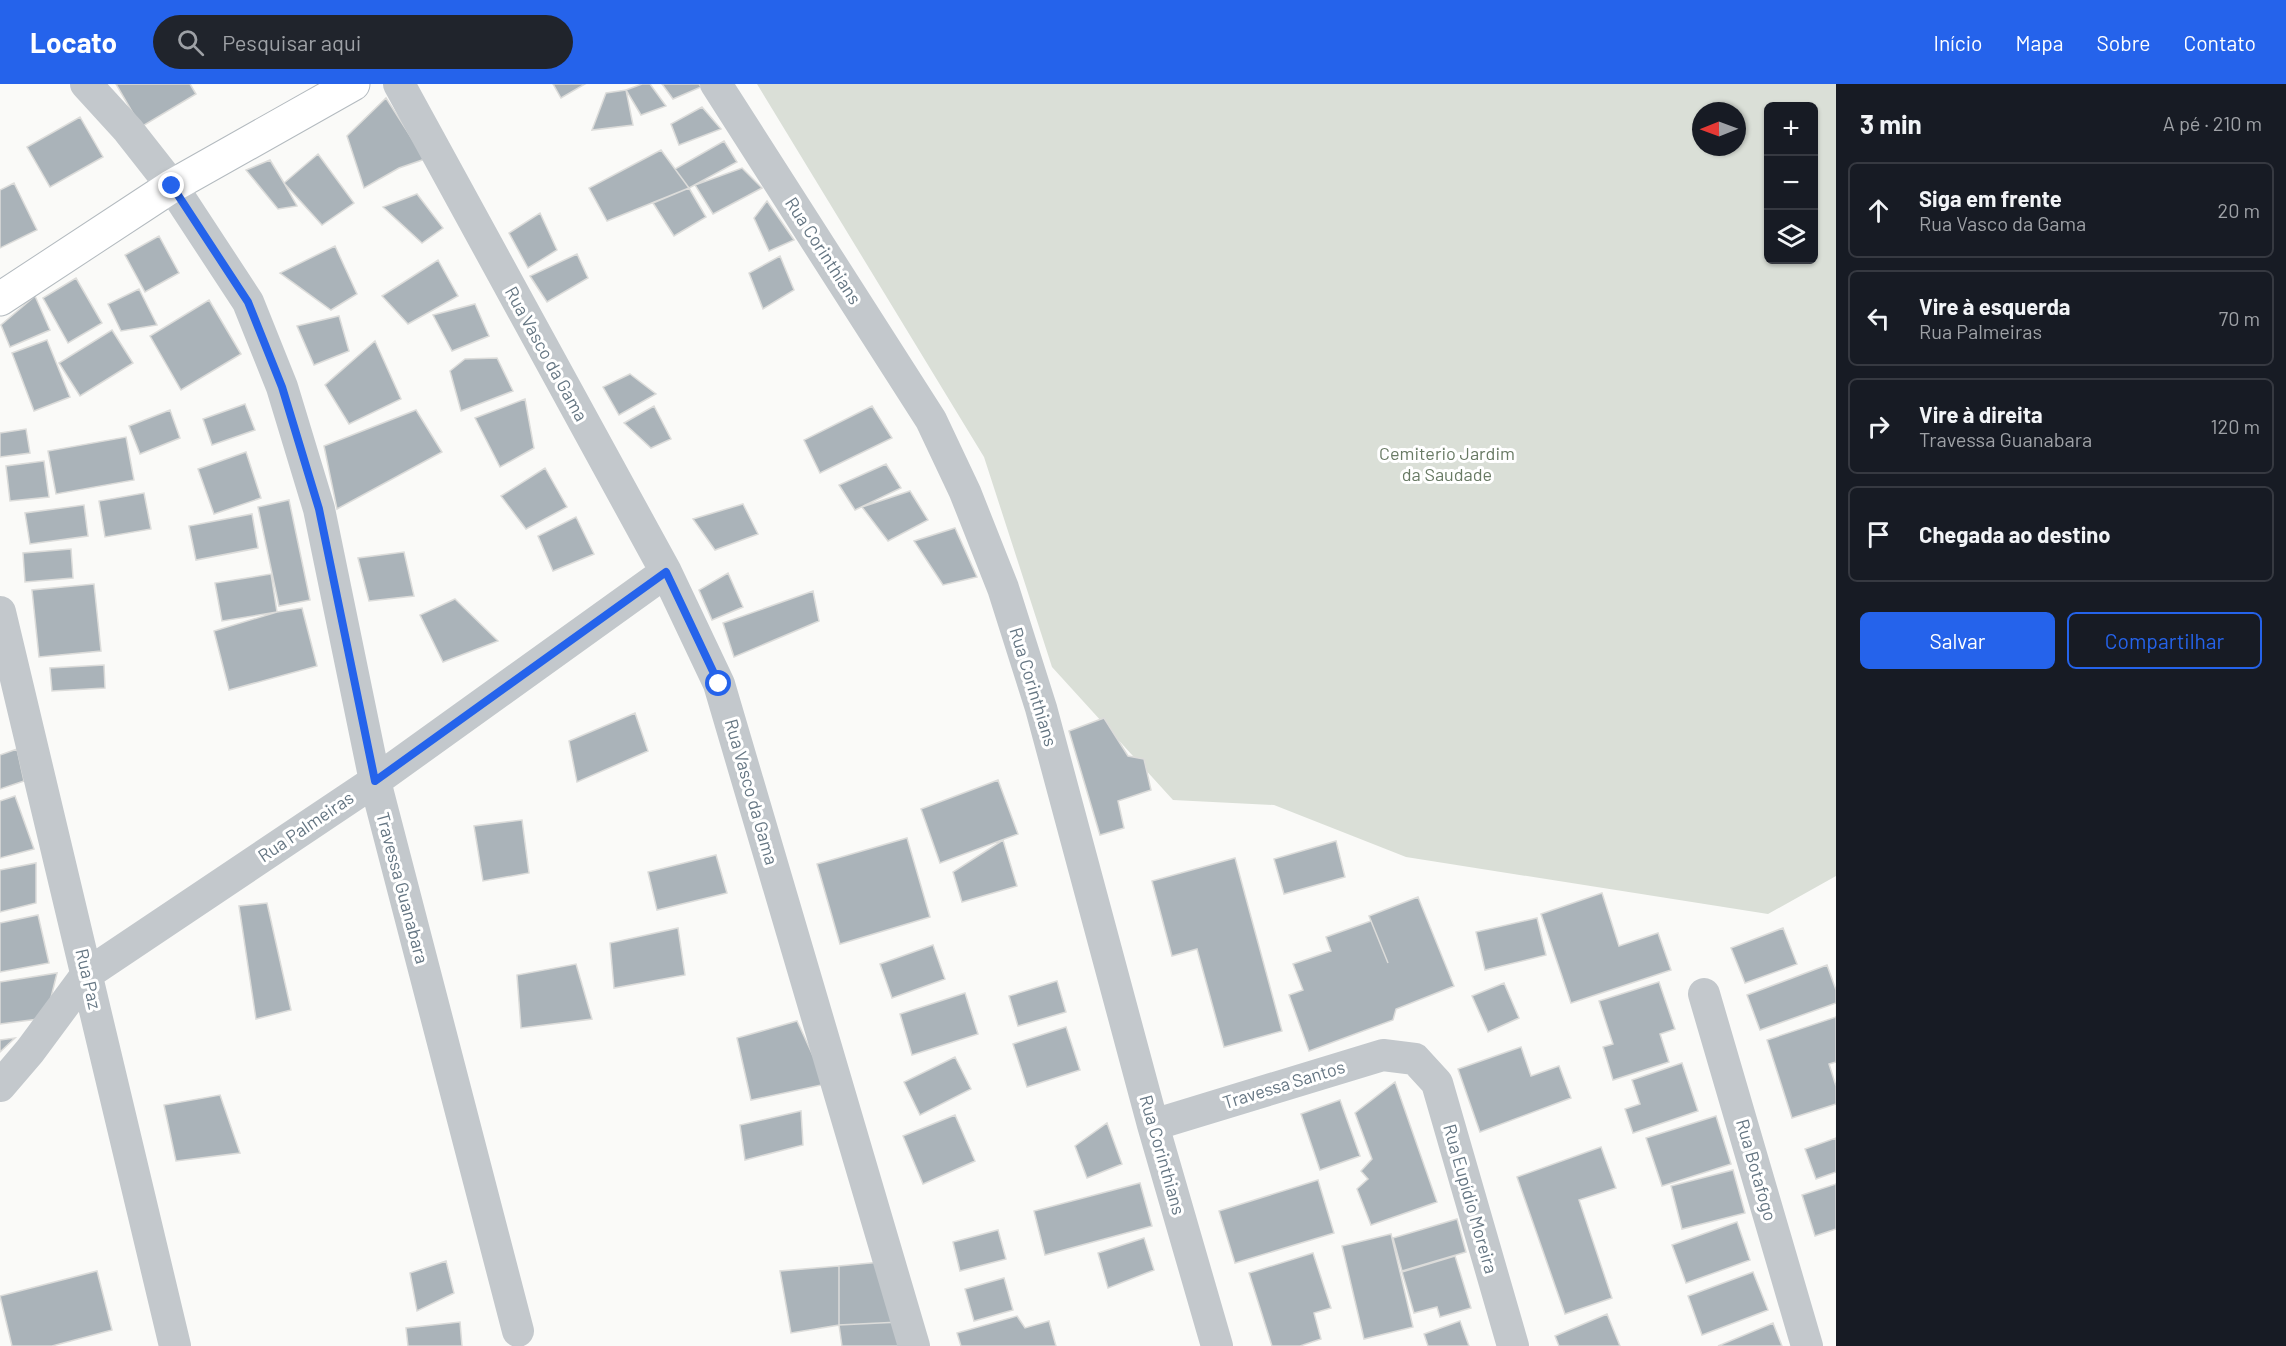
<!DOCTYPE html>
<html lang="pt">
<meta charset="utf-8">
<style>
:root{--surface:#171b24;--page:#20242c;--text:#f1f3f6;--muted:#9ea1a6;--line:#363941;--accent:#2563eb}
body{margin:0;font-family:Barlow,sans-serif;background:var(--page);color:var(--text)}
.controls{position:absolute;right:18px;top:18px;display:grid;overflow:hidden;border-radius:9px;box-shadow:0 2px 4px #0004}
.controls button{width:54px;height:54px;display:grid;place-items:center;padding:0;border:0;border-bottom:2px solid var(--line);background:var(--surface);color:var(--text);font:30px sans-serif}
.compass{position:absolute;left:1692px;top:18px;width:54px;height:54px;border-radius:50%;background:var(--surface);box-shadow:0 2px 4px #0004;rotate:269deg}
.stop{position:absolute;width:18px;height:18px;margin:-14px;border:4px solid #2563eb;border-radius:50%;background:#fff}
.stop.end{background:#2563eb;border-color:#fff;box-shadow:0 2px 6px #0008}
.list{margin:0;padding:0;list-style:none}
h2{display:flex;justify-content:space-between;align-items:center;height:78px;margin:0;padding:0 24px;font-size:26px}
h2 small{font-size:20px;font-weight:400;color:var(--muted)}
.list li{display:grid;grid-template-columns:39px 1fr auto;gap:18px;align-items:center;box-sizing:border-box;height:96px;margin:0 12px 12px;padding:0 12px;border:2px solid var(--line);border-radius:9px}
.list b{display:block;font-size:22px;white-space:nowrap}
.list p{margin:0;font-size:20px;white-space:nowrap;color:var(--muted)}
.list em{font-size:20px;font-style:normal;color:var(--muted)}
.actions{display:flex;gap:12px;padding:18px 24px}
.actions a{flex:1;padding:14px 0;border:2px solid var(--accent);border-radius:9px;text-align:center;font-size:21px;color:var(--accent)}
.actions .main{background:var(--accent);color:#fff}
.icon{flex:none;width:33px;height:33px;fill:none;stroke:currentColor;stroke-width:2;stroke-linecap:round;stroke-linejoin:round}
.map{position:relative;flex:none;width:1836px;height:1262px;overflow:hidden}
header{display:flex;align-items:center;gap:36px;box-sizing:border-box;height:84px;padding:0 30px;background:var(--accent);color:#fff}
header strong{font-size:28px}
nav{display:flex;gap:33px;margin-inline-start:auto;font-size:21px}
.search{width:420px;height:54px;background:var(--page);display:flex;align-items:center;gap:15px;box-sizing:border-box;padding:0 21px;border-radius:33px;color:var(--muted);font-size:22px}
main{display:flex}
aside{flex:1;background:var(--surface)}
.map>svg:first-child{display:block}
</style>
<header>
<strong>Locato</strong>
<div class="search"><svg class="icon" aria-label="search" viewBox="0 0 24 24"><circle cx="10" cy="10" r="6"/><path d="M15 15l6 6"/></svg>Pesquisar aqui</div>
<nav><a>Início</a><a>Mapa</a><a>Sobre</a><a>Contato</a></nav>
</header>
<main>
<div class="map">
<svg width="1836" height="1262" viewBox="0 0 1836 1262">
<rect width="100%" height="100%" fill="#fafaf8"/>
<path fill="#dadfd7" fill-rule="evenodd" d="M 757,0 L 1836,0 L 1836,792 L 1768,830 L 1406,773 L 1274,721 L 1173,716 L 1052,583 L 984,373 ZM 1768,22 L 1814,22 L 1814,176 L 1768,176 ZM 1701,27 L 1737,27 L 1737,63 L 1701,63 Z"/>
<path fill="#aab3b9" stroke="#dcdcda" stroke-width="1.5" d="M 116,0 L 190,0 L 196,10 L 141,43 Z
M 553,0 L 585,0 L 561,14 Z
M 642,0 L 650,0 L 666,22 L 641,31 L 626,6 Z
M 662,0 L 699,0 L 701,3 L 673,15 Z
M 626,6 L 633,41 L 592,46 L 606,9 Z
M 386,14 L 425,75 L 399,84 L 364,104 L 347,52 Z
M 702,23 L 721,45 L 679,61 L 671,40 Z
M 80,33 L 103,73 L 50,103 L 27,63 Z
M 724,57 L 737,78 L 689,104 L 675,85 Z
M 661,66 L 689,104 L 607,137 L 589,104 Z
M 318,70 L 354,119 L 322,141 L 284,99 Z
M 270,76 L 284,99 L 297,122 L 278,125 L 246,86 Z
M 742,84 L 762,104 L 713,130 L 695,101 Z
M 14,99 L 37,146 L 0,164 L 0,106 Z
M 689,104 L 706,133 L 674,152 L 653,119 Z
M 417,110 L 443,144 L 422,159 L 383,123 Z
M 767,117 L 794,156 L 769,167 L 754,134 Z
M 540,129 L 557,166 L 528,184 L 509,149 Z
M 159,152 L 179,189 L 145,208 L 125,171 Z
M 335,162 L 357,210 L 331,226 L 280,189 Z
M 577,170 L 588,194 L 547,218 L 530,192 Z
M 780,172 L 794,206 L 763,225 L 749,189 Z
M 438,176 L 458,212 L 408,240 L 382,212 Z
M 76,194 L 102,239 L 68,259 L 43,214 Z
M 139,205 L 157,241 L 121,247 L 108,220 Z
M 35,212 L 50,246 L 10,263 L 1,241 Z
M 209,216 L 241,270 L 181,306 L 150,252 Z
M 475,220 L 489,252 L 452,267 L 433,231 Z
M 339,232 L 349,267 L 314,281 L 297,242 Z
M 112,246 L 133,279 L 80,312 L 59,279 Z
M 47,256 L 70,313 L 34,327 L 12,269 Z
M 375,257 L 401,315 L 349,340 L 325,301 Z
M 497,274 L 513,307 L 461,327 L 450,287 L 465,275 Z
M 630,290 L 656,310 L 619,331 L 603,303 Z
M 525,315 L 534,364 L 500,383 L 475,334 Z
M 245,320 L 255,346 L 212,361 L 203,335 Z
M 654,322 L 671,355 L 651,364 L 624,339 Z
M 872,322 L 892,354 L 820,389 L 804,356 Z
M 170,326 L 180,354 L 140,370 L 129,342 Z
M 416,326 L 442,368 L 337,425 L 324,362 Z
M 26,345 L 30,369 L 0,373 L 0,349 Z
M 126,353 L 134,396 L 56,410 L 48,367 Z
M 246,368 L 261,414 L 214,430 L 198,385 Z
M 44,377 L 49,413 L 10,417 L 6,382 Z
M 886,380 L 901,404 L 855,426 L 839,401 Z
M 545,384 L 567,423 L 526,445 L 501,412 Z
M 910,407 L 928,436 L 888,457 L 862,423 Z
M 144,409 L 151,445 L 105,453 L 99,417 Z
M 289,416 L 310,516 L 279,522 L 258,423 Z
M 743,420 L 758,450 L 715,466 L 693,435 Z
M 84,421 L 88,452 L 30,460 L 25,429 Z
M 252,430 L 258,464 L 196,476 L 189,442 Z
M 576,433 L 594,470 L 553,487 L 538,452 Z
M 955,444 L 977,493 L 943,501 L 914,457 Z
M 71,465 L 73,494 L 25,498 L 23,469 Z
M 404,468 L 414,512 L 369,517 L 358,474 Z
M 728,489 L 743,523 L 712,536 L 699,506 Z
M 271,490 L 277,528 L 222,537 L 215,499 Z
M 94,500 L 101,567 L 39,573 L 32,506 Z
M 813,507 L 819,537 L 734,573 L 723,539 Z
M 455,515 L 498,557 L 443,578 L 420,531 Z
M 302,524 L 317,582 L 229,606 L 214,547 L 277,528 Z
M 104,581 L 105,604 L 52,607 L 50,584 Z
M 635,629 L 648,667 L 577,698 L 569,657 Z
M 1104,634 L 1128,672 L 1144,675 L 1151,706 L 1118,717 L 1124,744 L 1100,751 L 1069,647 Z
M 17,665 L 24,697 L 0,705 L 0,671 Z
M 998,696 L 1018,750 L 940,779 L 921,725 Z
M 15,712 L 34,765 L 0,774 L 0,717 Z
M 522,736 L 529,789 L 483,797 L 474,742 Z
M 907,754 L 930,833 L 840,860 L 817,780 Z
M 1003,756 L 1017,802 L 962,818 L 953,788 Z
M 1336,757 L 1345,793 L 1284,810 L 1274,775 Z
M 716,771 L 727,809 L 657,826 L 648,788 Z
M 1235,774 L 1282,947 L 1224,963 L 1197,865 L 1172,872 L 1152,797 Z
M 36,779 L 36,819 L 0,828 L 0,786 Z
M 1602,809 L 1619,862 L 1658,849 L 1671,886 L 1571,919 L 1541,830 Z
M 1418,813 L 1454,902 L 1396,925 L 1393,936 L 1309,967 L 1289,911 L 1303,906 L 1293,880 L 1331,867 L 1326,853 L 1371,837 L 1388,879 L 1369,832 Z
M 267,819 L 291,926 L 256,935 L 239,822 Z
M 38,831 L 49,879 L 0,888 L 0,839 Z
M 1537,834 L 1546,871 L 1485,886 L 1476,848 Z
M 678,844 L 685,891 L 614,904 L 610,859 Z
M 1783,844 L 1797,880 L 1745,899 L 1731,864 Z
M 933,861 L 945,895 L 892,914 L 880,880 Z
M 576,880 L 592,935 L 521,944 L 517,891 Z
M 1827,881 L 1836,906 L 1836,919 L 1760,946 L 1747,911 Z
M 57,889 L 46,934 L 0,940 L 0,898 Z
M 1057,897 L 1066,928 L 1018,942 L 1009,912 Z
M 1659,898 L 1675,945 L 1660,950 L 1669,978 L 1613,996 L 1603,963 L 1613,960 L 1599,917 Z
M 1504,899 L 1519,934 L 1488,948 L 1472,912 Z
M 965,909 L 978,950 L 912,971 L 900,930 Z
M 1836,933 L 1836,978 L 1829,980 L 1836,1002 L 1836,1020 L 1792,1034 L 1767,956 Z
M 797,937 L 826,1000 L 751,1016 L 737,954 Z
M 1066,943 L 1080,986 L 1027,1003 L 1013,960 Z
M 15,954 L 0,968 L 0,956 Z
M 1521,963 L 1531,992 L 1559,982 L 1571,1014 L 1480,1048 L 1458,985 Z
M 955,973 L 971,1005 L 920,1031 L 904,998 Z
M 1682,979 L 1698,1027 L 1633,1049 L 1625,1025 L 1640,1020 L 1632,996 Z
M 1395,998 L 1437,1118 L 1371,1141 L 1357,1105 L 1368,1095 L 1361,1087 L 1372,1075 L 1355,1029 Z
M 220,1011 L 240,1069 L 176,1077 L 164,1021 Z
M 1340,1016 L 1360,1072 L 1320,1086 L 1301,1030 Z
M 801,1027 L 803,1061 L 745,1076 L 740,1041 Z
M 955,1031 L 975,1077 L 923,1100 L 903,1052 Z
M 1716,1032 L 1731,1080 L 1662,1102 L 1646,1054 Z
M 1107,1039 L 1122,1080 L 1087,1094 L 1075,1062 Z
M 1836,1054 L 1836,1088 L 1816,1095 L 1805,1065 Z
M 1601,1063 L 1616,1104 L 1579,1116 L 1612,1214 L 1565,1230 L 1517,1093 Z
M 1733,1086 L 1745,1129 L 1682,1145 L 1671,1102 Z
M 1318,1096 L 1334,1149 L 1235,1179 L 1219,1127 Z
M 1140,1099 L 1152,1142 L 1045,1171 L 1034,1127 Z
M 1836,1100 L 1836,1145 L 1815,1152 L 1802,1111 Z
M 1457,1135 L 1466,1168 L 1402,1187 L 1393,1154 Z
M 1737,1138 L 1750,1176 L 1686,1199 L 1672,1161 Z
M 998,1146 L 1006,1175 L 960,1187 L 953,1158 Z
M 1391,1150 L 1413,1243 L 1364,1255 L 1342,1162 Z
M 1144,1154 L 1154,1186 L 1108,1204 L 1098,1169 Z
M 1313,1169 L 1331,1224 L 1314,1229 L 1321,1255 L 1300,1262 L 1272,1262 L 1249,1189 Z
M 1455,1172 L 1471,1224 L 1440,1233 L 1437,1223 L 1414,1229 L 1402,1188 Z
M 446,1177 L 454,1209 L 417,1227 L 410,1189 Z
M 881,1178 L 900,1238 L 839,1241 L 839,1182 Z
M 839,1182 L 839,1241 L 791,1249 L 780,1187 Z
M 97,1187 L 112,1246 L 52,1262 L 12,1262 L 0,1212 Z
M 1753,1188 L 1768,1226 L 1702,1251 L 1688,1212 Z
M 1004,1194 L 1013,1226 L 974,1237 L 965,1205 Z
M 1607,1230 L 1620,1262 L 1559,1262 L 1555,1252 Z
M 1017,1232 L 1025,1244 L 1049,1237 L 1056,1262 L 961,1262 L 957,1249 Z
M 1460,1237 L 1469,1262 L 1428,1262 L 1424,1250 Z
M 460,1238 L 462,1262 L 408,1262 L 406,1244 Z
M 899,1238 L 904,1262 L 842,1262 L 839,1241 Z
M 1773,1239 L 1782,1262 L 1718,1262 Z"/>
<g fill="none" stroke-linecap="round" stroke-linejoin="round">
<defs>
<path id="secondary" d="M 0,215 L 172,102 L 353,0"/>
</defs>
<use href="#secondary" stroke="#b3babf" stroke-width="35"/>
<path stroke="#c3c8cc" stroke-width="32" d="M 86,0 L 128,46 L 172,102 L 248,218 L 282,303 L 319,425 L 375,697 L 518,1247
M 399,0 L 666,488 L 719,600 L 914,1262
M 716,0 L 931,336 L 965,408 L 1003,504 L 1041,624 L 1153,1041 L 1217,1262
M 0,528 L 175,1262
M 1704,910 L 1807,1262
M 0,1002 L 30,967 L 87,890 L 375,697 L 666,488
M 1153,1041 L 1383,971 L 1415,975 L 1437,999 L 1513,1262"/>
<use href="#secondary" stroke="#fff" stroke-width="33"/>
</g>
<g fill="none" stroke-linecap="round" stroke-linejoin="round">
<path stroke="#2563eb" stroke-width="8" d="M 172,102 L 248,218 L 282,303 L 319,425 L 375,697 L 666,488 L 719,600"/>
</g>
<g text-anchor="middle" stroke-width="6" stroke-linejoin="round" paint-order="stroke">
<g font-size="18" fill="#657683" stroke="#fff">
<text transform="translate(823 167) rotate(57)" y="6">Rua Corinthians</text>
<text transform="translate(546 270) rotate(61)" y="6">Rua Vasco da Gama</text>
<text transform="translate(1033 603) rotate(73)" y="6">Rua Corinthians</text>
<text transform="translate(751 708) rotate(74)" y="6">Rua Vasco da Gama</text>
<text transform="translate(306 743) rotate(-34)" y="6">Rua Palmeiras</text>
<text transform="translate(402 804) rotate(75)" y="6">Travessa Guanabara</text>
<text transform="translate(88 895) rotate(77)" y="6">Rua Paz</text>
<text transform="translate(1284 1001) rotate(-17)" y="6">Travessa Santos</text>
<text transform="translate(1162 1071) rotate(74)" y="6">Rua Corinthians</text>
<text transform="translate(1756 1086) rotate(74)" y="6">Rua Botafogo</text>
<text transform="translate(1470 1115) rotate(74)" y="6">Rua Eupídio Moreira</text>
</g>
<g font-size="18" fill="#687a64" stroke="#fff">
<text x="1447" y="376">Cemiterio Jardim<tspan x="1447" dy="21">da Saudade</tspan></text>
</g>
</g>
</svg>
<div class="controls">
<button>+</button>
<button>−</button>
<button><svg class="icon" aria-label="layers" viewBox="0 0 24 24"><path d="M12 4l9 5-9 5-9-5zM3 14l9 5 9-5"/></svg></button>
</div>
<svg class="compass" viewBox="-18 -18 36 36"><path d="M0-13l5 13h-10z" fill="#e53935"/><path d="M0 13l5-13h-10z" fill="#9ea1a6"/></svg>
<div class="stop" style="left:719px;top:600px"></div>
<div class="stop end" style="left:172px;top:102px"></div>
</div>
<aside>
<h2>3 min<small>A pé · 210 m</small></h2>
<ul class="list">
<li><svg class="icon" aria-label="ahead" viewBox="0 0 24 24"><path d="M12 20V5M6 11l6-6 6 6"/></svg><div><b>Siga em frente</b><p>Rua Vasco da Gama</p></div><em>20 m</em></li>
<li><svg class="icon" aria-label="left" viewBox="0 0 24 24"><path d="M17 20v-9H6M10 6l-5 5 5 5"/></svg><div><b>Vire à esquerda</b><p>Rua Palmeiras</p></div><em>70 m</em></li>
<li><svg class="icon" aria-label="right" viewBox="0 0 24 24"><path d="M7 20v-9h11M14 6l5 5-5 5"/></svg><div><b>Vire à direita</b><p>Travessa Guanabara</p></div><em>120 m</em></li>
<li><svg class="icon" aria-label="arrive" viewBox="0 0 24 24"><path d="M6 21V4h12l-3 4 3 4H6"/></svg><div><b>Chegada ao destino</b></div></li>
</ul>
<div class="actions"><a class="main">Salvar</a><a>Compartilhar</a></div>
</aside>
</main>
